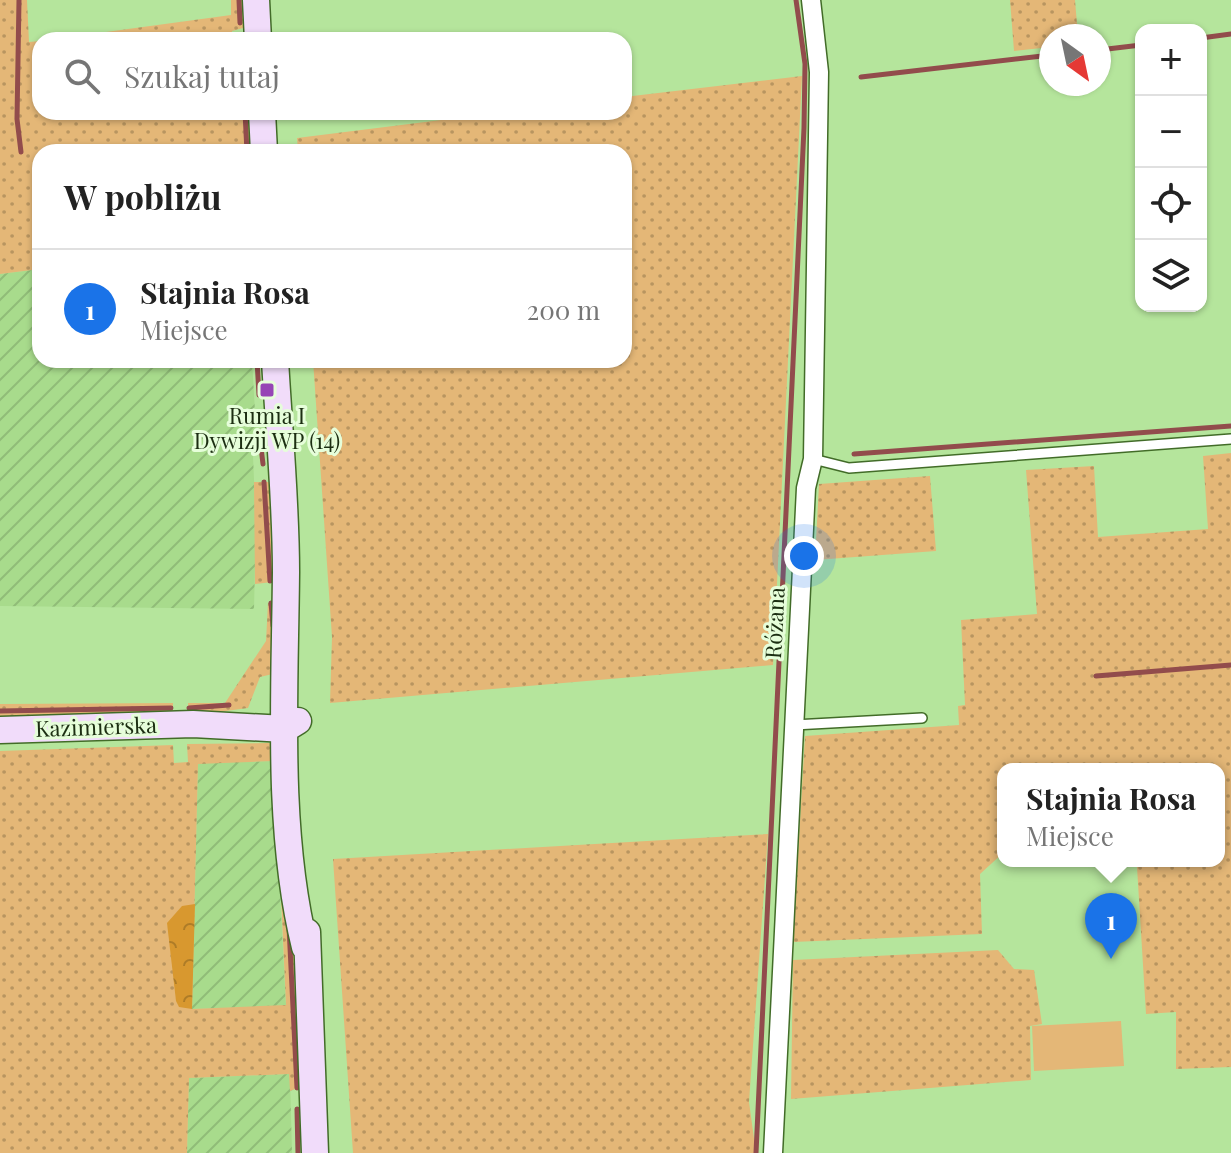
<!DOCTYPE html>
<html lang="pl">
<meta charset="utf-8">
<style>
:root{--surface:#fff;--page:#f2f2f2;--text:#222;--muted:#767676;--line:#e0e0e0;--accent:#1a73e8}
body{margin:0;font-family:"Playfair Display",serif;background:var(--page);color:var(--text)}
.controls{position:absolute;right:24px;top:24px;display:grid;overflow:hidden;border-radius:16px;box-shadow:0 2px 6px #0004}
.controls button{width:72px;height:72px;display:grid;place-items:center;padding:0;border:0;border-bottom:2px solid var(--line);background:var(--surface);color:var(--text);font:40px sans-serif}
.compass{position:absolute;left:1039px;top:24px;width:72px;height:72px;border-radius:50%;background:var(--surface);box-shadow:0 2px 6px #0004;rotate:147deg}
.you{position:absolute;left:804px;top:556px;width:28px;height:28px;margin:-20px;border:6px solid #fff;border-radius:50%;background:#1a73e8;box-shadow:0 0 0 12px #1a73e833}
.badge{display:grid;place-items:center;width:52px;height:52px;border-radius:50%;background:var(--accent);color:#fff;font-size:26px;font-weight:700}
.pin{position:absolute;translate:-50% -66px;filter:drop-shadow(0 2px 4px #0008)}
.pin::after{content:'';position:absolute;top:42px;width:28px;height:24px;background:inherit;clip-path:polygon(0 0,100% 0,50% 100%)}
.popup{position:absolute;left:997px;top:763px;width:228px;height:104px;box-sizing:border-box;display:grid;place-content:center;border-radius:16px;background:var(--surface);filter:drop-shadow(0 2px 6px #0005);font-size:26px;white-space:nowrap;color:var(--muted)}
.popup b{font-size:30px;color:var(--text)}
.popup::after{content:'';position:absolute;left:50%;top:100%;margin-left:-16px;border:16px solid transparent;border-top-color:var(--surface)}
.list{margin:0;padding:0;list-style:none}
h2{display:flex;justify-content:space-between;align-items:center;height:104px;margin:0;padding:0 32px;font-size:34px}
h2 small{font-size:26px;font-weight:400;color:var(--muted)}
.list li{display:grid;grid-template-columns:52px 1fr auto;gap:24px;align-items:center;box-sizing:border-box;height:120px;padding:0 32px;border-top:2px solid var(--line)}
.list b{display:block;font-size:30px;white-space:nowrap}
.list p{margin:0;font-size:26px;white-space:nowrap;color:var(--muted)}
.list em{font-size:26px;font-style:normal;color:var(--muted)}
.icon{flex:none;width:44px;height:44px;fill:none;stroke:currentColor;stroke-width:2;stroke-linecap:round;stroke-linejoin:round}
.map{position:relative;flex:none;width:1231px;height:1153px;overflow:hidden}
.search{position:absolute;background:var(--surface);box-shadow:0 2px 6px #0004;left:32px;top:32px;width:600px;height:88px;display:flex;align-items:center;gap:20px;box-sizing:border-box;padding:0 28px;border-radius:24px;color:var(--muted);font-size:30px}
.panel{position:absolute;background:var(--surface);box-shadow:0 2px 6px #0004;left:32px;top:144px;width:600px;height:224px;border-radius:24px}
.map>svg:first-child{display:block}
</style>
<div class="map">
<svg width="1231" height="1153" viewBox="0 0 1231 1153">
<defs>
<pattern id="industrial-furrows" width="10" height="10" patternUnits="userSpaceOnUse" patternTransform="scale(2)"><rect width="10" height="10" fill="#a8db8c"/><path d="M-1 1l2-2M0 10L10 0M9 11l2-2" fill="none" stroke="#90bc78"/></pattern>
<pattern id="grass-dots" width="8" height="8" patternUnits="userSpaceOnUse" patternTransform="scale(2)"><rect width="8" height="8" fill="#e4b777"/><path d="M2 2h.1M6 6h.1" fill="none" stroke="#b89560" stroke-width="1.8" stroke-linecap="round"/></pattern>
<pattern id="forest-crowns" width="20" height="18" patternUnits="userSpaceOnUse" patternTransform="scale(2)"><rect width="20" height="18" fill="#d8982f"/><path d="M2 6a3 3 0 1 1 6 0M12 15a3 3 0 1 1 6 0" fill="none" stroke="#ae7c27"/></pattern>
</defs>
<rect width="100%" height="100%" fill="#b5e59c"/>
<path fill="url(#industrial-furrows)" d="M 40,269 L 40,360 L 252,360 L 256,428 L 252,433 L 256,525 L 254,609 L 0,606 L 0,274 Z
M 273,761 L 286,1006 L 192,1009 L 198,763 Z
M 290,1074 L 292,1153 L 187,1153 L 189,1078 Z"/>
<path fill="url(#grass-dots)" d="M 0,0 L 27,0 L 29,42 L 40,41 L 40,112 L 254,112 L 256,152 L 40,152 L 40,269 L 0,274 Z
M 231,0 L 249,0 L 247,27 L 232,31 L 232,38 L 249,40 L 47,40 L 231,15 Z
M 1010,0 L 1075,0 L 1078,36 L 1051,36 L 1051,47 L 1014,51 Z
M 802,76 L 773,665 L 330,703 L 332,637 L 313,360 L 624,360 L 624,152 L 298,152 L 297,138 L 505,112 L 624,112 L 624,97 Z
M 1231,453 L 1231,1067 L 1176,1069 L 1176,1012 L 1146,1014 L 1137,867 L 1127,861 L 1219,861 L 1219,769 L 1003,769 L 1003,853 L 980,874 L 982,934 L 793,942 L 805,736 L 959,725 L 958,706 L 965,705 L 961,620 L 1037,614 L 1026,470 L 1094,466 L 1098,537 L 1208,529 L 1203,456 Z
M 930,476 L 936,551 L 815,560 L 819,484 Z
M 254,482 L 268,482 L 273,486 L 273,582 L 255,584 Z
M 274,602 L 277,673 L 260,677 L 248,708 L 189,716 L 188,703 L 225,703 L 266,641 L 268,603 Z
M 173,703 L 173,717 L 0,722 L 0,704 Z
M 269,743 L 273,747 L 273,761 L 198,764 L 192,1009 L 286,1005 L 278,833 L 297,953 L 301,1087 L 290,1091 L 289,1074 L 189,1078 L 187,1153 L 0,1153 L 0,751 L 173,745 L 174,763 L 188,762 L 187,744 Z
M 768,834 L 749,1102 L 756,1153 L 353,1153 L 333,859 Z
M 998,950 L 1014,969 L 1034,970 L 1042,1024 L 1030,1026 L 1031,1080 L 791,1099 L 793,960 Z"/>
<path fill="url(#forest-crowns)" d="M 195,904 L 192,1009 L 179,1007 L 176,1001 L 167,923 L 182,906 Z"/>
<path fill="#e4b777" d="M 1121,1021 L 1124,1066 L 1034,1071 L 1032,1026 Z"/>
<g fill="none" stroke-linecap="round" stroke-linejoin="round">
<path stroke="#924c4c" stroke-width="5" d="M 19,0 L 17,119 L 21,152
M 239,0 L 240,23
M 1201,38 L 1231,34
M 1099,50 L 1141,45
M 861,77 L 1051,55
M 245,112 L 247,152
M 257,360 L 259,395
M 259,431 L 263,464
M 854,454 L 1231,426
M 264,482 L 270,581
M 271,603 L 273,626
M 1096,676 L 1231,665
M 189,708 L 229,705
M 0,711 L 171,708
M 289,927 L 297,1088
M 297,1109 L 298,1153
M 756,1153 L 804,128 L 805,64 L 796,0"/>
<defs>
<path id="lane" d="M 813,459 L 849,468 L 1231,439
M 794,725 L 922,718"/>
<path id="street" d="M 773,1153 L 806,488 L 813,459 L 819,72 L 811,0"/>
<path id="secondary" d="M 256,0 L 258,40
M 262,112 L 264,152
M 275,360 C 279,430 286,502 286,572 C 285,692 276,831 305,947
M 0,730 L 193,724 L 285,729 L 298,721
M 307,932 L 315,1153"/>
</defs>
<use href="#lane" stroke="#426c28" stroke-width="12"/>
<use href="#street" stroke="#426c28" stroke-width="21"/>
<use href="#secondary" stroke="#426c28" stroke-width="29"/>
<use href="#lane" stroke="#fff" stroke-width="9"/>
<use href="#street" stroke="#fff" stroke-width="18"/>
<use href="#secondary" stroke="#f1dcfa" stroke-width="26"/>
</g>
<rect fill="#9645b5" stroke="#e6feda" stroke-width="3" x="259" y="382" width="16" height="16" rx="4"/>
<g text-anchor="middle" stroke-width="6" stroke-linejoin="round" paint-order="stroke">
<g font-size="22" fill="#1c2e12" stroke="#e6feda">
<text x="267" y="424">Rumia I<tspan x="267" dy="25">Dywizji WP (14)</tspan></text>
</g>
<g font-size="22" fill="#1c2e12" stroke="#e6feda">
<text transform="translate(775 623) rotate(-87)" y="8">Różana</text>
<text transform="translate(96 727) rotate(-2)" y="8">Kazimierska</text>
</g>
</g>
</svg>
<div class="controls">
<button>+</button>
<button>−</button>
<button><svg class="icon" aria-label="locate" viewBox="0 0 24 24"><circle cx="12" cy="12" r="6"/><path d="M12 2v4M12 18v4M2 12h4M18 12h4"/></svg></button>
<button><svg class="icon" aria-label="layers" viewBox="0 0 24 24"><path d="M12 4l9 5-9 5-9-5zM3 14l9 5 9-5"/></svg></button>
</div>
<svg class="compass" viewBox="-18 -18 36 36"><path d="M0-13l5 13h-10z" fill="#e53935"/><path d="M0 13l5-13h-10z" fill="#767676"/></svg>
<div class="you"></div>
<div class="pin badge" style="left:1111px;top:959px">1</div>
<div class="popup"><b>Stajnia Rosa</b>Miejsce</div>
<div class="search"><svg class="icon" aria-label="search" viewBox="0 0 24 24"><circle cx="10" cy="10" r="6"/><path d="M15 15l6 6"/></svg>Szukaj tutaj</div>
<section class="panel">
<h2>W pobliżu<small></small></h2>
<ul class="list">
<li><span class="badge">1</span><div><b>Stajnia Rosa</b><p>Miejsce</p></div><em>200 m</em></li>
</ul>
</section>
</div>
